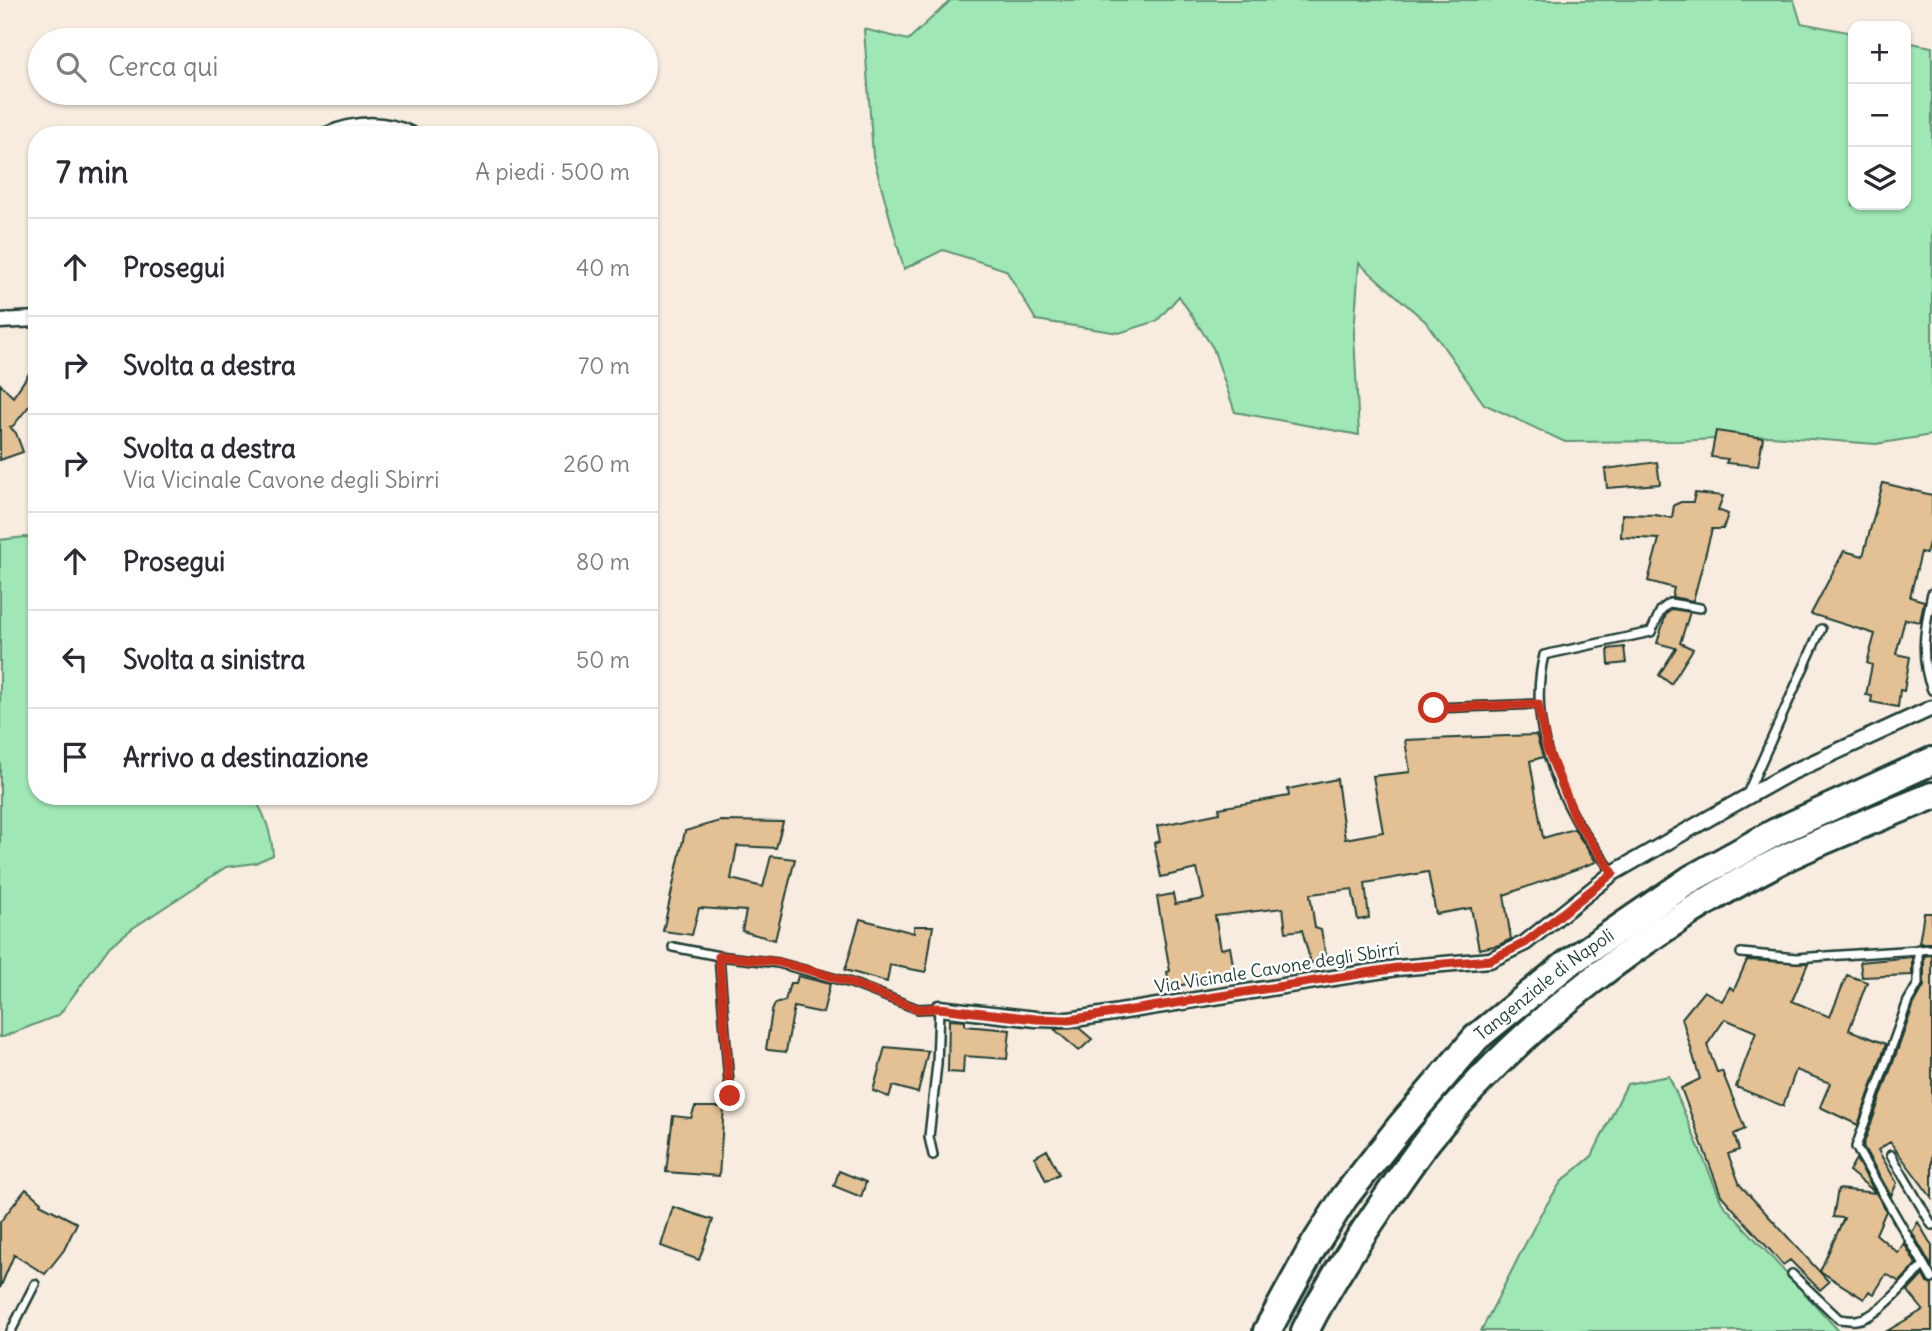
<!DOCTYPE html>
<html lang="it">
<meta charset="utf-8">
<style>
:root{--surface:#fff;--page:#f2f2f3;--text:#2b2b33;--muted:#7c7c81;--line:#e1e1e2}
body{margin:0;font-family:Delius,sans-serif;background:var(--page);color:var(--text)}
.controls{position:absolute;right:21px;top:21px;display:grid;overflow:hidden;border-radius:14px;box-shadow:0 2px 5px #0004}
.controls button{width:63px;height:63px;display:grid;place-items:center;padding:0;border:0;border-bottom:2px solid var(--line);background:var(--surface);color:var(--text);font:35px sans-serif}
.stop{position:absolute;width:21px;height:21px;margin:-16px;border:5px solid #c8321e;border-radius:50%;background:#fff}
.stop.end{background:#c8321e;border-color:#fff;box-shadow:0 2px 7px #0008}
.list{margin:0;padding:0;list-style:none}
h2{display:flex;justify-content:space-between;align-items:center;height:91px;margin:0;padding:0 28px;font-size:30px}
h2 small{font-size:23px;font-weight:400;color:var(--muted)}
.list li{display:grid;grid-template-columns:46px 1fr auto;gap:21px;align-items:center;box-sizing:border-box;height:98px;padding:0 28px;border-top:2px solid var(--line)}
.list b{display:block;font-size:26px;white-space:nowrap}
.list p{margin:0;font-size:23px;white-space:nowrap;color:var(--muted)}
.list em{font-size:23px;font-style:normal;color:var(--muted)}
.icon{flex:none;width:38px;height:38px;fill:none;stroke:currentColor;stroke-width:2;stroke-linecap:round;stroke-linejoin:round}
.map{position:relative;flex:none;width:1932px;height:1331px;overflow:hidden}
.search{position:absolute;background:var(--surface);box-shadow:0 2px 5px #0004;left:28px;top:28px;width:630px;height:77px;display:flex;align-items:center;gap:18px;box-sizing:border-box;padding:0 24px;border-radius:38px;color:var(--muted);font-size:26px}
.panel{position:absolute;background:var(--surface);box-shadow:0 2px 5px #0004;left:28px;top:126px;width:630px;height:679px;border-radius:28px}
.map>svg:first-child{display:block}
</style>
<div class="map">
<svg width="1932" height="1331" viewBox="0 0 1932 1331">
<rect width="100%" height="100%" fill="#f7ecdf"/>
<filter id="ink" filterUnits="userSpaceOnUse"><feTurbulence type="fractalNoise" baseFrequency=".0143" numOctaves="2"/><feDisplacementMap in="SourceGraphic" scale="14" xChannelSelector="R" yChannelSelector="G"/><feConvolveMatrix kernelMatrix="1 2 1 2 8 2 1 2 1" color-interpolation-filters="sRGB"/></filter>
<g filter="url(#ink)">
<path fill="#9fe7b4" stroke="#5f9274" stroke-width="2" d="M 951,0 L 1794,0 L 1801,23 L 1853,33 L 1853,205 L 1906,205 L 1906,42 L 1932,47 L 1932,435 L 1876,444 L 1771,436 L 1679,441 L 1565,442 L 1484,404 L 1426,322 L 1359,263 L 1354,334 L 1359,435 L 1235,412 L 1213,348 L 1179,296 L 1157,321 L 1119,333 L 1036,320 L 1006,270 L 943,250 L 904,269 L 873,156 L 864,29 L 908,40 Z
M 25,537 L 37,539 L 37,796 L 250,796 C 264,806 272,837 273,855 L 255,863 L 226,867 L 133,928 L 110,946 L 59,1015 L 3,1037 L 0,1037 L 0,540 Z
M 1669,1076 L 1722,1203 L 1839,1331 L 1481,1331 L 1540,1215 L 1561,1182 L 1592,1156 L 1627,1084 Z"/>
<path fill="#e4c195" stroke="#1f3d34" stroke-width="2" d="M 37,362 L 37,396 L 13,426 L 10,427 L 16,433 L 23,452 L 0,460 L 0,384 L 13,397 Z
M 1716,431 L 1763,438 L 1758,466 L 1726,463 L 1728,459 L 1711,457 Z
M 1657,462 L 1660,484 L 1607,488 L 1605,469 Z
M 1883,483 L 1932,495 L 1932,531 L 1926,554 L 1921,552 L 1910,597 L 1924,601 L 1920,622 L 1905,619 L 1896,654 L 1910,657 L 1904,691 L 1900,690 L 1898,707 L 1871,702 L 1872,696 L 1866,695 L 1872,665 L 1867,663 L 1875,634 L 1811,614 L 1844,551 L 1863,556 Z
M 1695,493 L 1723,496 L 1718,510 L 1728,514 L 1723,529 L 1712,529 L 1693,601 L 1672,597 L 1674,588 L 1648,581 L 1659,539 L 1621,537 L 1622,514 L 1655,515 L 1672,518 L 1674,505 L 1681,502 L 1693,502 Z
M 1672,609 L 1690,612 L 1680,643 L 1693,649 L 1671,684 L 1659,675 L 1676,648 L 1657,643 L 1666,614 Z
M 1624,647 L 1626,663 L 1609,665 L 1608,649 Z
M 1536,735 L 1543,757 L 1530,761 L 1543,838 L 1574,829 L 1596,862 L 1504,895 L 1511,939 L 1499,945 L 1479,949 L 1471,908 L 1436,914 L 1428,872 L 1365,883 L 1369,918 L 1358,920 L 1352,889 L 1310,894 L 1315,928 L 1321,930 L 1327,960 L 1311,963 L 1302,930 L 1286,932 L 1283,908 L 1215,916 L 1221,949 L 1230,947 L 1235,976 L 1170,987 L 1167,972 L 1170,971 L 1157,897 L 1173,894 L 1175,904 L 1204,899 L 1197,869 L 1161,877 L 1154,843 L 1160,841 L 1157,826 L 1220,813 L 1219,808 L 1289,796 L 1288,789 L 1337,779 L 1345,839 L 1383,832 L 1373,776 L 1410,772 L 1405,740 Z
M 720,821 L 783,822 L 776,848 L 737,846 L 731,879 L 763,887 L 771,856 L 795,859 L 775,940 L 742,931 L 746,911 L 699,908 L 692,935 L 663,931 L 685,831 Z
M 1924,913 L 1932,913 L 1932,943 L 1919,943 Z
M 860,919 L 914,933 L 914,926 L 933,926 L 926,972 L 890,965 L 887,982 L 845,970 Z
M 1932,955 L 1932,1198 L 1890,1142 L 1878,1150 L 1897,1183 L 1891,1196 L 1863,1146 L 1914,1004 L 1924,986 L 1924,956 Z
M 1912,957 L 1912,975 L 1862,977 L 1860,962 Z
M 1747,960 L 1808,963 L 1792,1001 L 1830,1017 L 1847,975 L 1867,982 L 1849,1030 L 1886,1044 L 1858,1125 L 1820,1107 L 1830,1083 L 1796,1070 L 1783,1106 L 1736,1087 L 1756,1032 L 1725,1019 L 1707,1045 L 1717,1072 L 1722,1071 L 1745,1129 L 1734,1134 L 1739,1150 L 1728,1154 L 1740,1185 L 1829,1282 L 1820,1290 L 1790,1260 L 1783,1265 L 1721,1195 L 1681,1088 L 1700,1079 L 1682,1018 L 1704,991 L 1722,1001 L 1730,987 L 1734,990 Z
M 798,976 L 830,984 L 823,1013 L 794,1007 L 786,1052 L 768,1050 L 766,1049 L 772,1011 L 775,1004 L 785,1001 L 790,983 L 796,983 Z
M 949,1020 L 965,1021 L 965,1026 L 1010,1030 L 1007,1059 L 964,1056 L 963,1073 L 948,1072 Z
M 1079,1028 L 1092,1039 L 1079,1051 L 1054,1029 Z
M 885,1047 L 928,1051 L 918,1093 L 893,1086 L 889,1097 L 873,1091 Z
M 695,1107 L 724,1107 L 719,1176 L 666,1172 L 673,1116 L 691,1118 Z
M 1047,1150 L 1059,1174 L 1046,1181 L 1035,1157 Z
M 1856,1159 L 1875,1192 L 1849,1171 Z
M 839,1171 L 866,1182 L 861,1197 L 834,1186 Z
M 26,1189 L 41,1202 L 40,1204 L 77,1223 L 64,1250 L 45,1274 L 14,1255 L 0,1288 L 0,1222 Z
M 1838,1189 L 1876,1193 L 1886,1211 L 1876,1234 L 1898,1253 L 1904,1243 L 1916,1264 L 1900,1282 L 1886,1274 L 1874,1294 L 1869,1291 L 1864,1299 L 1820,1271 L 1844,1218 L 1833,1217 Z
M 673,1207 L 713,1220 L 699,1260 L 661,1246 Z
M 1918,1222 L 1932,1246 L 1932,1267 L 1912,1232 Z
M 1923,1275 L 1927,1283 L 1932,1285 L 1932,1331 L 1887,1331 L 1923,1310 L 1908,1291 Z"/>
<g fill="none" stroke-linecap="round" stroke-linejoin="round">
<defs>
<path id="lane" d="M 1932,593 C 1925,626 1919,658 1932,690
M 1434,708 L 1538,704
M 1747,794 L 1821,629
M 1613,873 C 1601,855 1586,838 1576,820 C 1548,770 1530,711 1544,655 L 1651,632 L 1661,610 L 1670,603 L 1700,608
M 673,947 L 719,956 L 778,963 L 851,983 L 918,1009 L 939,1008 L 937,1064 L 929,1137 L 933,1155
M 1918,949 L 1918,984 L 1908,1001 L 1856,1147 L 1932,1279
M 1741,953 L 1796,958 L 1932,949
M 719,956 L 730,1096
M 1891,1155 L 1932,1225
M 1792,1274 L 1839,1319 C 1844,1319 1850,1321 1856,1320 C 1879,1318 1907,1281 1924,1265
M 11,1331 L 35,1284"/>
<path id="street" d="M 327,135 C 355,123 384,121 412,135
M 0,321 L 37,319
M 939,1008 L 1036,1019 L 1069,1020 L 1397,968 L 1490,960 L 1525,943 L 1613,873 L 1711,817 L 1788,774 L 1932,708"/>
<g id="highway">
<path id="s1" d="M 1267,1331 L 1313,1247 L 1344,1198 L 1400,1127 L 1476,1038 L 1567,964 L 1691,879 L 1776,832 L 1932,761"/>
<path d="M 1305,1331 C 1323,1295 1345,1260 1367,1227 C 1387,1198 1406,1168 1428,1140 C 1518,1026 1652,926 1781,860 C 1830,836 1882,817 1932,796"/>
</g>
</defs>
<use href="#lane" stroke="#1f3d34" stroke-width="12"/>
<use href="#street" stroke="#1f3d34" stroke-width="19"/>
<use href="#highway" stroke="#1f3d34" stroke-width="32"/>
<use href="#lane" stroke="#fff" stroke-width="7"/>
<use href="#street" stroke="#fff" stroke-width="14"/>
<use href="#highway" stroke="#fff" stroke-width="26"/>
</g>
</g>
<g fill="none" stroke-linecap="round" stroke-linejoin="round" filter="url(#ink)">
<path stroke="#c8321e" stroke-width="9" d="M 730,1096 L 719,956 L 778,962 L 816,972 L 851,983 L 918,1009 L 939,1008 L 1036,1019 L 1069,1020 L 1397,968 L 1490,960 L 1525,943 L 1613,873 L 1576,820 L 1547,748 L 1538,704 L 1434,708"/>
</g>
<g text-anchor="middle" stroke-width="5" stroke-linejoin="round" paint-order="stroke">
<g font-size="18" fill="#1f3d34" stroke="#fff">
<text transform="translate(1277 968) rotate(-9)" y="6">Via Vicinale Cavone degli Sbirri</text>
<text dy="6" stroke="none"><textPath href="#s1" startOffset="448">Tangenziale di Napoli</textPath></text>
</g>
</g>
</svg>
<div class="controls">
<button>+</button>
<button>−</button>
<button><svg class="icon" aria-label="layers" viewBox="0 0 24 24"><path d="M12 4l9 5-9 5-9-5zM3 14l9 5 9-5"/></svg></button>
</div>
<div class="stop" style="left:1434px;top:708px"></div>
<div class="stop end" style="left:730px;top:1096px"></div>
<div class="search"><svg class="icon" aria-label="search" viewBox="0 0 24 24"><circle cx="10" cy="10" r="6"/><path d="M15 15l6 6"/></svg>Cerca qui</div>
<section class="panel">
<h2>7 min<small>A piedi · 500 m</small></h2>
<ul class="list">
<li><svg class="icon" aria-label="ahead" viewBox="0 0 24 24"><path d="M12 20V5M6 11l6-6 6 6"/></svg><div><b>Prosegui</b></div><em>40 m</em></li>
<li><svg class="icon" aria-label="right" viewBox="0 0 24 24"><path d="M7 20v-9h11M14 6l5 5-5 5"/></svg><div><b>Svolta a destra</b></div><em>70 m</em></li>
<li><svg class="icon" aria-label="right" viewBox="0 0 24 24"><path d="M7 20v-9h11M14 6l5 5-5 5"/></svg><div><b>Svolta a destra</b><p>Via Vicinale Cavone degli Sbirri</p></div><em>260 m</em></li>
<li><svg class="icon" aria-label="ahead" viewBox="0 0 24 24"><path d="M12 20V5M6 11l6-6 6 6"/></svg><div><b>Prosegui</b></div><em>80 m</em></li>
<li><svg class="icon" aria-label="left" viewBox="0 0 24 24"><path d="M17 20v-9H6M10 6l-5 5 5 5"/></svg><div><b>Svolta a sinistra</b></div><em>50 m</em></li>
<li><svg class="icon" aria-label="arrive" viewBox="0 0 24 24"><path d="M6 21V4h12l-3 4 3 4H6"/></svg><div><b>Arrivo a destinazione</b></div></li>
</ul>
</section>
</div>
